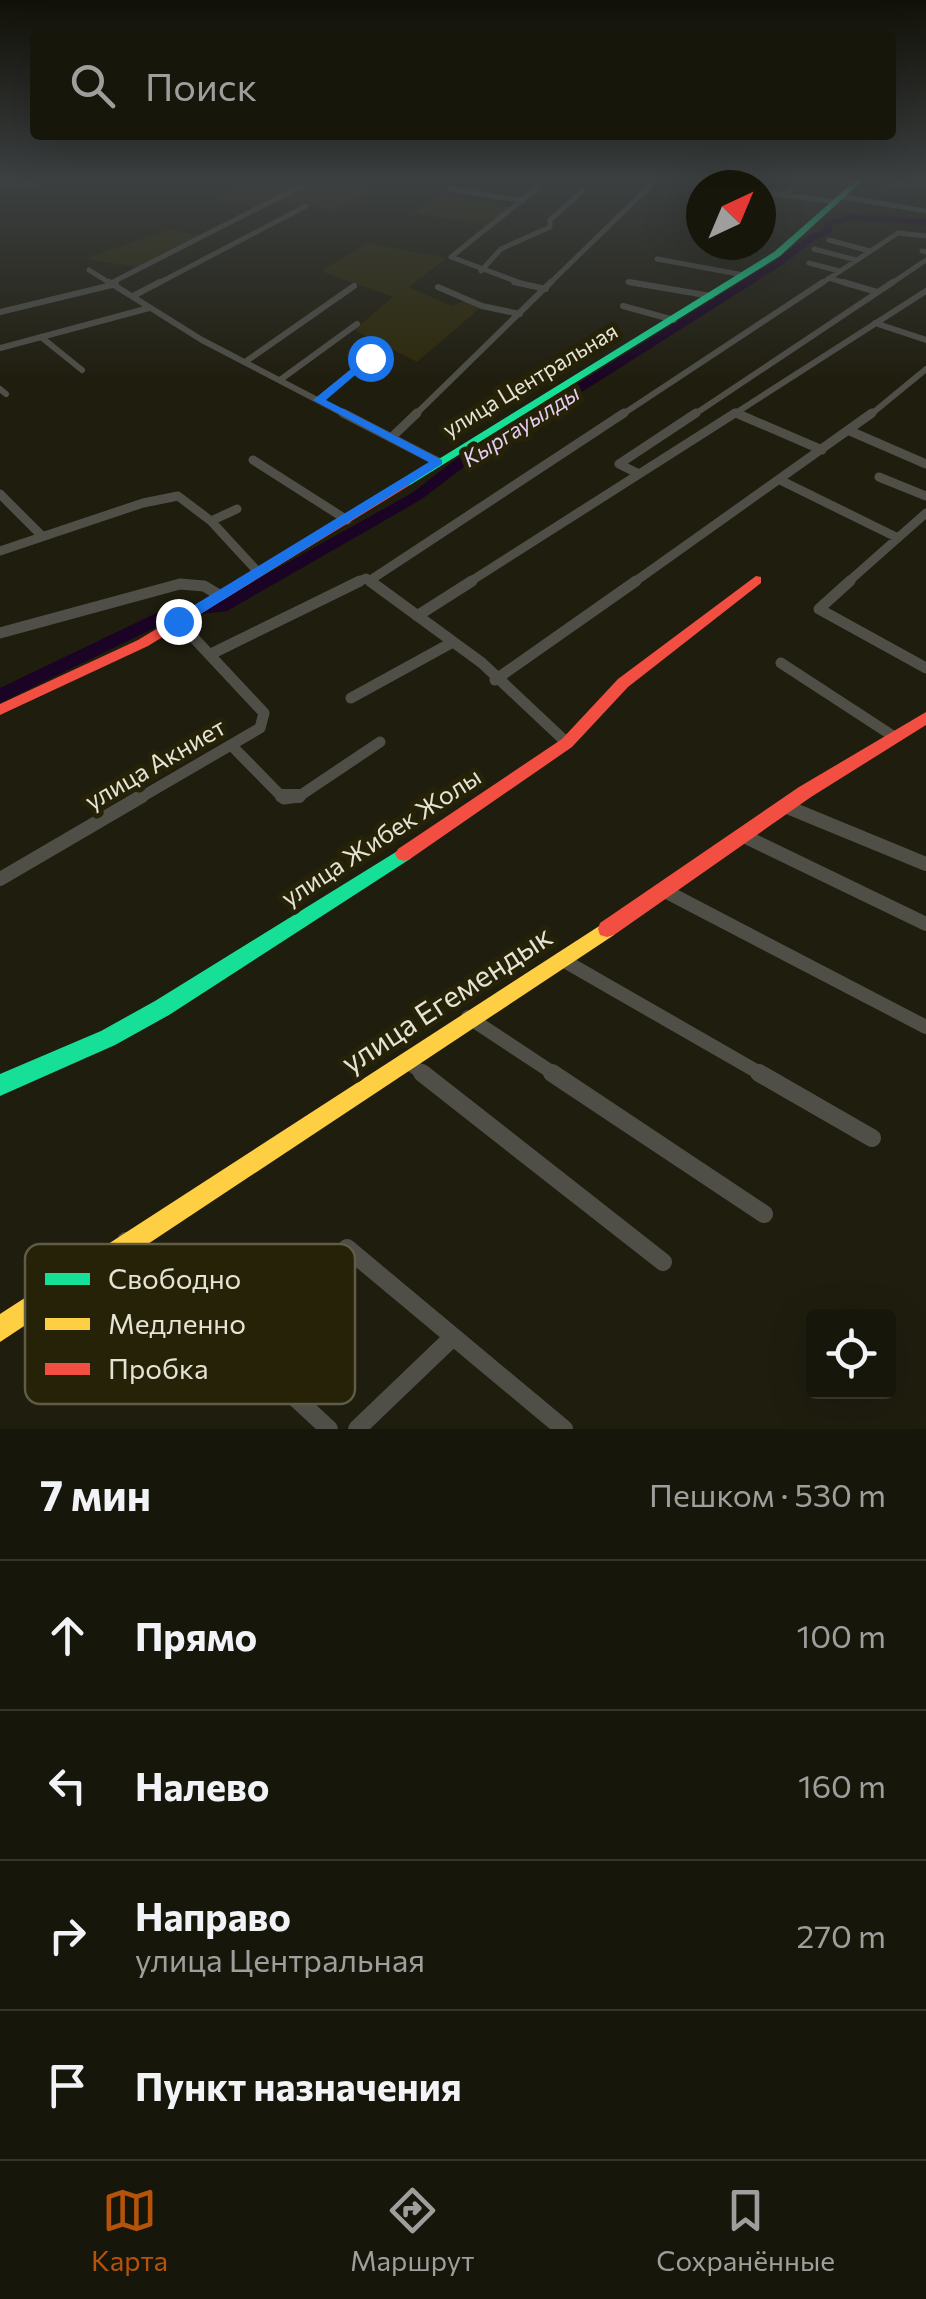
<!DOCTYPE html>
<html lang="ru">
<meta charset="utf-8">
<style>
:root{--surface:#17160a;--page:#201f13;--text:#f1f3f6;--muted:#9e9f9c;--line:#36352b;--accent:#b45309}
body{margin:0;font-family:Commissioner,sans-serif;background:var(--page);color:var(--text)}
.controls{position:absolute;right:30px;bottom:30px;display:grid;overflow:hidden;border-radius:10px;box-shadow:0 10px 40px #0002}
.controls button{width:90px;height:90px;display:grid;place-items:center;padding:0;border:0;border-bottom:2px solid var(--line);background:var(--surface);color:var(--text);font:50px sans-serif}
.compass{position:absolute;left:686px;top:170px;width:90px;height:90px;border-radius:50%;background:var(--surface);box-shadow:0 10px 40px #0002;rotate:44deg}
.stop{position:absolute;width:30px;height:30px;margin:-22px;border:8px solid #1a73e8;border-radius:50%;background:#fff}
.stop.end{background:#1a73e8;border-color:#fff;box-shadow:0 2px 10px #0008}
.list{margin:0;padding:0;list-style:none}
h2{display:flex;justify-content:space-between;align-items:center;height:130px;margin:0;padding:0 40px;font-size:42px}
h2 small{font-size:32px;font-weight:400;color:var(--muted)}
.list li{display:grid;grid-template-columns:65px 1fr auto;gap:30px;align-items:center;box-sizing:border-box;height:150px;padding:0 40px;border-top:2px solid var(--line)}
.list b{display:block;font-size:38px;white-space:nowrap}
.list p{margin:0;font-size:32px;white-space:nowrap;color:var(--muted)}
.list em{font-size:32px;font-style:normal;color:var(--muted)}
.icon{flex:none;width:55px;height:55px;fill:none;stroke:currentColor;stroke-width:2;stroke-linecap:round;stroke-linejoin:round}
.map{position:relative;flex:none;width:926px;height:1429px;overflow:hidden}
.search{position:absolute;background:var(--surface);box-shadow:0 10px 40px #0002;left:30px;right:30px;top:30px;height:110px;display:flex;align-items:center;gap:25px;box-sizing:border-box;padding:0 35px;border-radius:10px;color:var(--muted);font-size:38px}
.sheet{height:730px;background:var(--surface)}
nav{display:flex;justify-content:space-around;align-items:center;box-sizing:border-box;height:140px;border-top:2px solid var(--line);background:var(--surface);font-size:28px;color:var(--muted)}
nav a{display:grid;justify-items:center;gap:5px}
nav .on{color:var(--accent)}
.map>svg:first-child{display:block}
</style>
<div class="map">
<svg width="926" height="1429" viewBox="0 0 926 1429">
<rect width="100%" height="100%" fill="#1f1d0e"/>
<path fill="#2d2909" d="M 227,181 L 306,181 L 258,207 L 216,199 L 227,190 Z
M 314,181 L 386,181 L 335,209 L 272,203 Z
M 440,196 L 512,207 L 485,225 L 413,213 Z
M 169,229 L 204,236 L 140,267 L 85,259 Z
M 367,243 L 447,258 L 409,287 L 451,306 L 464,301 L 480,308 L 417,362 L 354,330 L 393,297 L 321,271 Z"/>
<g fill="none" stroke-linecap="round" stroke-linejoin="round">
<path fill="#1a0324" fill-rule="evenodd" d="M 851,214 L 926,219 L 926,225 L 851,220 L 832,225 L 831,233 L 816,239 L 782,265 L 465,466 L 422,499 L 227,611 L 177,617 L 0,703 L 0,688 L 167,608 L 217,602 L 412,493 L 455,460 L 775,261 L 809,235 L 823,230 L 824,222 Z"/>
<path stroke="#4f4f48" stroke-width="5" d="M 677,181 L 704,185
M 833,181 L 856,184
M 733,185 L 736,181
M 450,189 L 523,201
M 761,192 L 837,202
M 786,196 L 797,181
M 843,197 L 926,211
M 829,240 L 870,251
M 814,249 L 856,260
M 922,251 L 926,252
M 657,259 L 744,275
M 809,263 L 839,271
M 89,270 L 113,285
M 481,271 L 501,249 L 550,227 L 550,220 L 583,191
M 829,278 L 852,285
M 113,282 L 311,181
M 628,282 L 644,285
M 155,285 L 306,206
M 526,285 L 451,257 L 546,181
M 548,285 L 655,181
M 819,285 L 898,233 L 926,236
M 889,285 L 926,260"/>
<path stroke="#4f4f48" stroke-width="6" d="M 109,282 L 202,340 L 348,416
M 514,282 L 546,289
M 629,282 L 711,296
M 843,282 L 877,292
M 438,287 L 482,306 L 520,314
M 133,296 L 160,282
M 623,306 L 674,320
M 0,312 L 116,284
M 875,323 L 926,340
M 41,337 L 82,370
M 0,348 L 149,308
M 245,362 L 354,286
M 280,380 L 357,324
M 0,389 L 6,394
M 318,400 L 370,358
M 736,413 L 742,416
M 414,416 L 551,282
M 620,416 L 823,282
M 692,416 L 893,282
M 731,416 L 926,291
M 869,416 L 926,369"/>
<path stroke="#4f4f48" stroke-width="9" d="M 343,413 L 438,462
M 736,413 L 822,450
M 850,431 L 926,464
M 391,438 L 417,413
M 253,460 L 347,520
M 639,474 L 619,464 L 696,413
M 879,477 L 926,496
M 780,480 L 898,538
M 0,494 L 42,536
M 211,521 L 237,509
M 0,551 L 143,503 L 178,496 L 211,521 L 258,572
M 369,581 L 624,413
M 355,583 L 366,578 L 373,583
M 468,583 L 735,413
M 633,583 L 872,413
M 847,583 L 926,513"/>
<path stroke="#4f4f48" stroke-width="11" d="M 370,581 L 482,663 L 567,743
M 850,581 L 819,609 L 926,668
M 417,616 L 472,581
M 0,633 L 180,584 L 204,586 L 219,595
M 211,654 L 360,581
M 781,663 L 893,736
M 495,680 L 636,581
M 351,698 L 453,642
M 232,746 L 284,799
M 138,799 L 260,728 L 264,713 L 178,621
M 284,799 L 298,797 L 380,742"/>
<path stroke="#4f4f48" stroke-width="14" d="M 282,796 L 299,796
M 785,806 L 926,864
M 744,836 L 926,924
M 0,879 L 142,796
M 665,891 L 926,1027
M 561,959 L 763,1075
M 468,1017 L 556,1075
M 405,1060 L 425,1075"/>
<path stroke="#4f4f48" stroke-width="18" d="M 422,1073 L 663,1262
M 552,1073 L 764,1214
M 759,1073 L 872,1138
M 126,1241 L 329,1429
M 347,1248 L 564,1429
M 357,1429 L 453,1337"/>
<path fill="#16e098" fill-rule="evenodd" d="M 855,181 L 862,181 L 780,256 L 410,485 L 402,485 L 400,483 L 774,252 Z
M 404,847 L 410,849 L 413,854 L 410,859 L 169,1015 L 115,1045 L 0,1096 L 0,1074 L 101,1031 L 155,1001 Z"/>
<path fill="#ffcf43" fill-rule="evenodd" d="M 607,921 L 614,923 L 616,929 L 614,935 L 0,1342 L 0,1314 Z"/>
<path fill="#f24e42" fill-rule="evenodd" d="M 406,480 L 410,481 L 410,485 L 148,646 L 0,715 L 0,704 L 138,640 Z
M 756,576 L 761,577 L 761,583 L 628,687 L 572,747 L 410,859 L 404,861 L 398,859 L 395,854 L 398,849 L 562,739 L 618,679 Z
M 926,712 L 926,725 L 811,797 L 614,935 L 607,937 L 600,935 L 598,929 L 600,923 L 799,787 Z"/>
</g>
<linearGradient id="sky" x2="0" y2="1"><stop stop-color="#111008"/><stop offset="0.47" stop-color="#3c4041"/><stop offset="1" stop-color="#3c4041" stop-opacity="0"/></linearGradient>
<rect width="926" height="382" fill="url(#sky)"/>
<path fill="#1a73e8" d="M 367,356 L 375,358 L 326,400 L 442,460 L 442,464 L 183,625 L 173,625 L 173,618 L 429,462 L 313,400 Z"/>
<g text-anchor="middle" stroke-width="10" stroke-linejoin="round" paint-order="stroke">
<g font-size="22" fill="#e5e3d4" stroke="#252208">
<text transform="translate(530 380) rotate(-31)" y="8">улица Центральная</text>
</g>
<g font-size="22" font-style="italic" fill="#e5cdf3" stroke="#252208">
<text transform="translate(521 426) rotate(-32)" y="8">Кыргауылды</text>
</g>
<g font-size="25" fill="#e5e3d4" stroke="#252208">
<text transform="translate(155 764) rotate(-30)" y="9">улица Акниет</text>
<text transform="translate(381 837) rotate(-33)" y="9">улица Жибек Жолы</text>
</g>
<g font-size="30" fill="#e5e3d4" stroke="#252208">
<text transform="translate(447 1000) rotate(-33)" y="10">улица Егемендык</text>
</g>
</g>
<rect x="25" y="1244" width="330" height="160" rx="15" fill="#252208" stroke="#5f5c45" stroke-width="2.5"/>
<rect x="45" y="1273" width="45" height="12" fill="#16e098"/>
<rect x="45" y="1318" width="45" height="12" fill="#ffcf43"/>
<rect x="45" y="1363" width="45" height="12" fill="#f24e42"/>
<g font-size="28" fill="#e5e3d4">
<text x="108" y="1289">Свободно</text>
<text x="108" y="1334">Медленно</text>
<text x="108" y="1379">Пробка</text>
</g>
</svg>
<div class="controls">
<button><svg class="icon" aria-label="locate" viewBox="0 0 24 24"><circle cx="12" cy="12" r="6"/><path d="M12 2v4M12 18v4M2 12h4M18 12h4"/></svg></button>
</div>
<svg class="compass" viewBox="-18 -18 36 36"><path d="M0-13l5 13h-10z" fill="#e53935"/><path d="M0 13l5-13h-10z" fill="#9e9f9c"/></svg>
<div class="stop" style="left:370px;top:358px"></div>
<div class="stop end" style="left:178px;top:621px"></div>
<div class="search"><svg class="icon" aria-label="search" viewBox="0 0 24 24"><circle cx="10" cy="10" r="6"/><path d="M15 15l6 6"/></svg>Поиск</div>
</div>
<section class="sheet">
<h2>7 мин<small>Пешком · 530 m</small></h2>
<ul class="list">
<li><svg class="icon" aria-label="ahead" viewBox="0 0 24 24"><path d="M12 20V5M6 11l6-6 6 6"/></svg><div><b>Прямо</b></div><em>100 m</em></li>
<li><svg class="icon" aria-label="left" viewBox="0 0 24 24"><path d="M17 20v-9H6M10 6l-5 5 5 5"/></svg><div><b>Налево</b></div><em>160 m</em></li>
<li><svg class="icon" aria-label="right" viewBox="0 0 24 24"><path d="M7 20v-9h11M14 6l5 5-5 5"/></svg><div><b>Направо</b><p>улица Центральная</p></div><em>270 m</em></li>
<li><svg class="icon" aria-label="arrive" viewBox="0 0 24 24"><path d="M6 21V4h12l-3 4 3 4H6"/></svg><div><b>Пункт назначения</b></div></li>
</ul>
</section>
<nav>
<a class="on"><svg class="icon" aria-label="map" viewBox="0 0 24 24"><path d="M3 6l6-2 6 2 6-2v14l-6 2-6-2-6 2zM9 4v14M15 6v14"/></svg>Карта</a>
<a><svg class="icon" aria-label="directions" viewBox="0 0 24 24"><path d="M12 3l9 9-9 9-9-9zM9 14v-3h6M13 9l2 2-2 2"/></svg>Маршрут</a>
<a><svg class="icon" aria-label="saved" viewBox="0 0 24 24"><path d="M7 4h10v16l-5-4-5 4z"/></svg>Сохранённые</a>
</nav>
